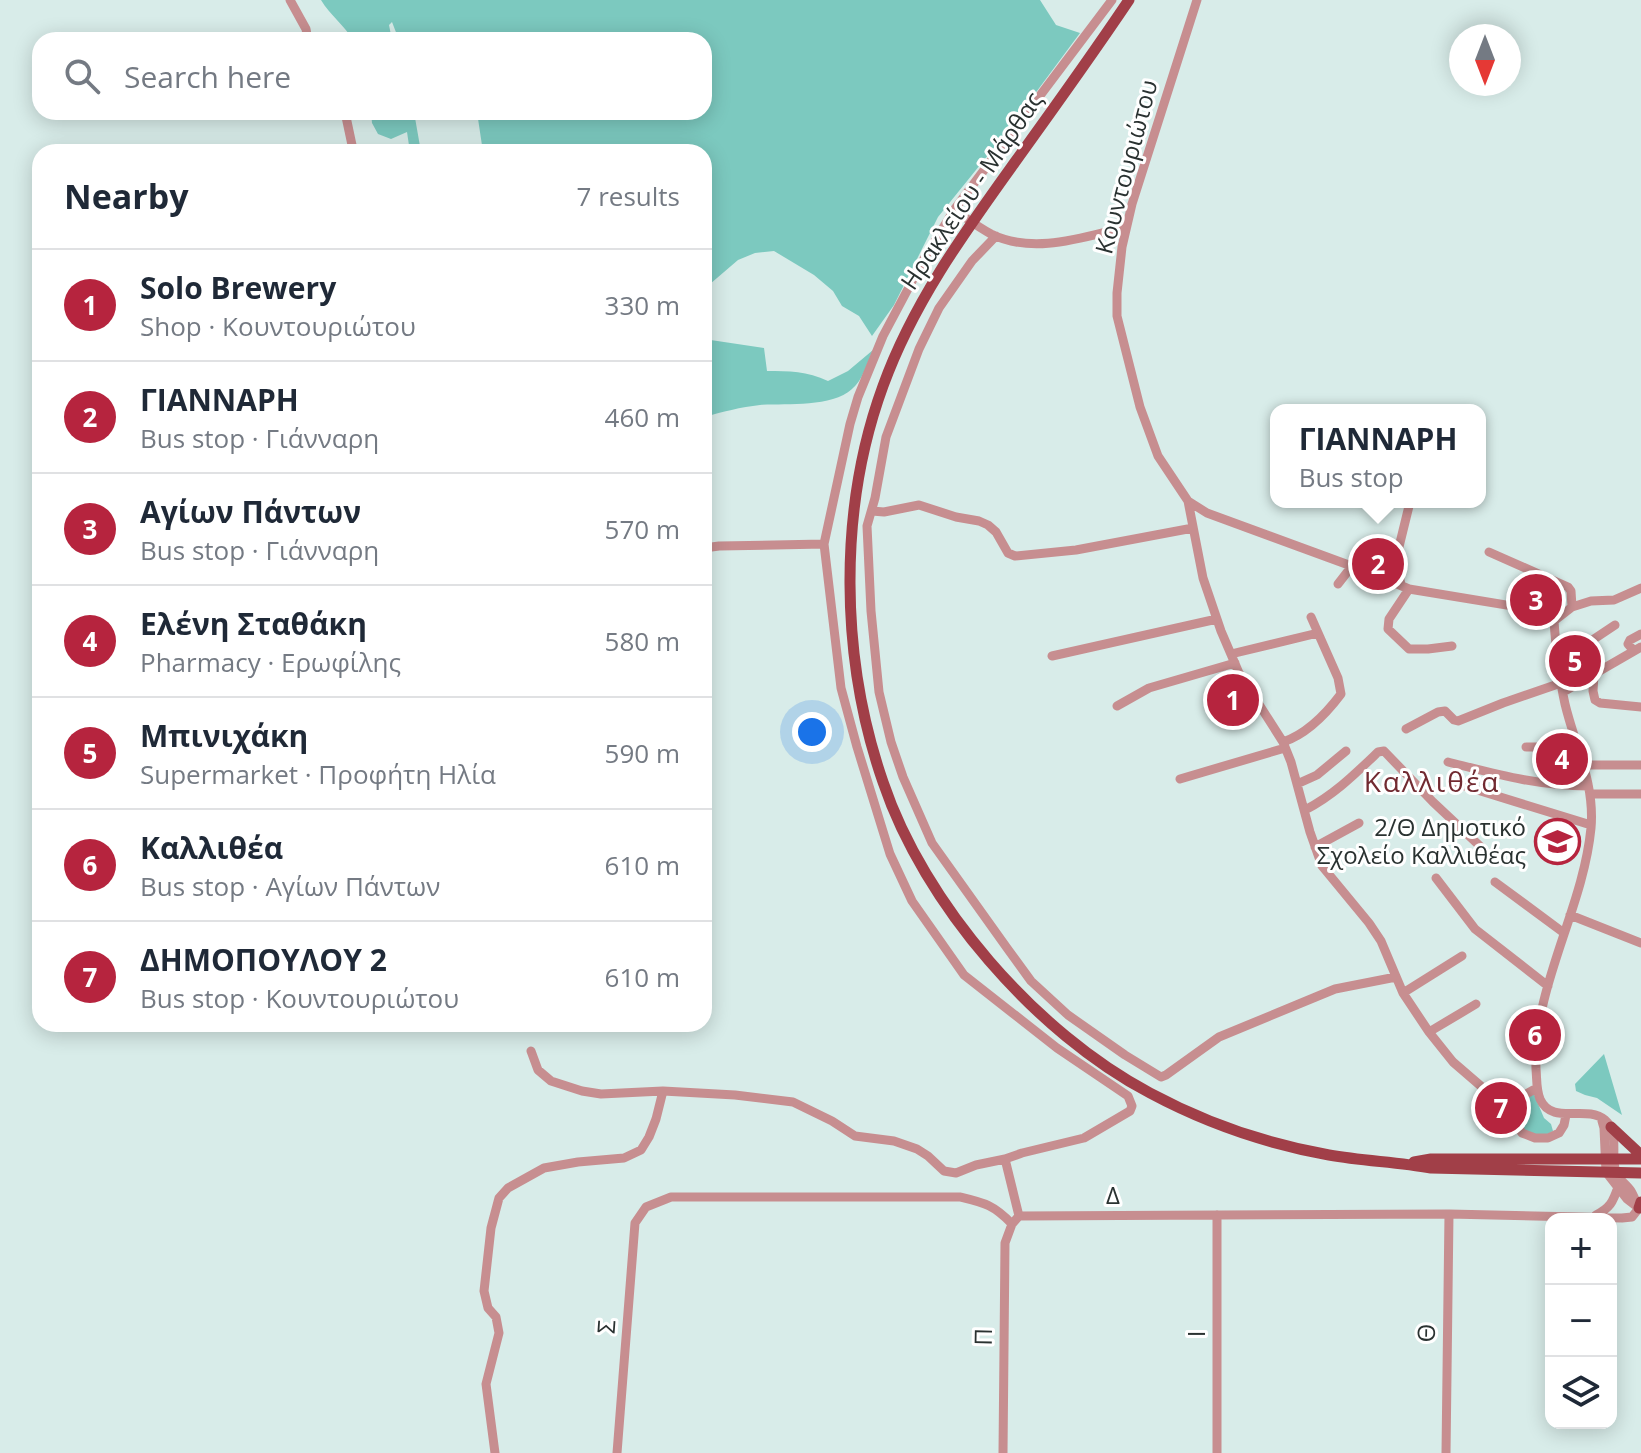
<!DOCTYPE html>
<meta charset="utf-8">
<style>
:root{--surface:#fff;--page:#f6f6f7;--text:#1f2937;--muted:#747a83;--line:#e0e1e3;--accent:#b6243e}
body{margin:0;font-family:"Open Sans",sans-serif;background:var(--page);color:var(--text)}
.controls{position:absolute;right:24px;bottom:24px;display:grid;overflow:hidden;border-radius:16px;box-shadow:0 4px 20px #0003}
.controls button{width:72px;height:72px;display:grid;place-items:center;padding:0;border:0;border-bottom:2px solid var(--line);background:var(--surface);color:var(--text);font:40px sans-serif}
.compass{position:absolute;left:1449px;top:24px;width:72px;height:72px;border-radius:50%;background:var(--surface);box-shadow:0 4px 20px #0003;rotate:180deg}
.you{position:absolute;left:812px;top:732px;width:28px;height:28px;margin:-20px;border:6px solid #fff;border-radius:50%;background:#1a73e8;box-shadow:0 0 0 12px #1a73e833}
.badge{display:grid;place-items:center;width:52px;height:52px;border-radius:50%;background:var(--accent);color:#fff;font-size:26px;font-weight:700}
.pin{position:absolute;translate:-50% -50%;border:4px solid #fff;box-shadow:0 2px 8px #0006}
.popup{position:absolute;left:1270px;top:404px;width:216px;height:104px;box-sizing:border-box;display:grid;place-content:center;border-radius:16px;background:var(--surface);filter:drop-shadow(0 2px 6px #0005);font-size:26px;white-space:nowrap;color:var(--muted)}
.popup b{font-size:30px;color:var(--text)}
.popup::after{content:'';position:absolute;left:50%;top:100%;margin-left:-16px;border:16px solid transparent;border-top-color:var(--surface)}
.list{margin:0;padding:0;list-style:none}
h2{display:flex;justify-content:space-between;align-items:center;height:104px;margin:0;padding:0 32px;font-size:34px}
h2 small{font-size:26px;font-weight:400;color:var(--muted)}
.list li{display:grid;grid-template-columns:52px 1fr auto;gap:24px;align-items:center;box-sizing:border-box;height:112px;padding:0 32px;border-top:2px solid var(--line)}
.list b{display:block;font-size:30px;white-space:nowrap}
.list p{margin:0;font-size:26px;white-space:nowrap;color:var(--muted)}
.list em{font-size:26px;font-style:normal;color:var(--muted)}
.icon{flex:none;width:44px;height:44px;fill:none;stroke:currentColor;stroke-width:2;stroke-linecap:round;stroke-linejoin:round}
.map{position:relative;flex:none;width:1641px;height:1453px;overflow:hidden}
.search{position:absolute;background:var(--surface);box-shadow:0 4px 20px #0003;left:32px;top:32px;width:680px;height:88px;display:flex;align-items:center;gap:20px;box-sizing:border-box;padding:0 28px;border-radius:24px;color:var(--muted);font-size:30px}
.panel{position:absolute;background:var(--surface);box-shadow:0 4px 20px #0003;left:32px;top:144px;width:680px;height:888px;border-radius:24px}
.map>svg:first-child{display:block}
</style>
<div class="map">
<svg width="1641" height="1453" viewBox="0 0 1641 1453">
<rect width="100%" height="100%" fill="#d8ece9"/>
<path fill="#7cc9bf" d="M 321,0 L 1040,0 L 1056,25 L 1080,33 L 1005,134 L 938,217 L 894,305 L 872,336 L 859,316 L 842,306 L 833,291 L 814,275 L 774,251 L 755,253 L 738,260 L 710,284 L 704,294 L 704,152 L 483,152 L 477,112 L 704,112 L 704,40 L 399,40 L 392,22 L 389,25 L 392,40 L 353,40 C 344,25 330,15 321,0 Z
M 371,112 L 414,112 L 421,152 L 410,152 L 407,132 L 391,139 L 378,134 L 372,123 Z
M 704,339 L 764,348 L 767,371 C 789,371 807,371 828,381 L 848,371 L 873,350 C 867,363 863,380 852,389 C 831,408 786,403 760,405 C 741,407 722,412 704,417 Z
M 1604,1054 L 1622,1115 L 1597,1098 L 1585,1095 L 1576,1091 L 1575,1084 Z
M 1534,1094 L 1544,1118 L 1551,1124 L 1553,1131 L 1539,1139 L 1518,1128 L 1509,1110 Z"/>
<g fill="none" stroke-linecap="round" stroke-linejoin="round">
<path stroke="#c78e90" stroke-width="9" d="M 290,0 L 306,29 L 308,40
M 1197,0 L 1132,204 L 1122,247 L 1117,293 L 1117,316 L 1140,407 L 1158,456 L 1188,501 L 1203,578 L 1221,631 L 1239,673 L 1283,742 L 1291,762 L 1310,832 L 1322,866 L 1369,923 L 1381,941 L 1403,993 L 1429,1032 L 1453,1062 L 1504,1106 L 1522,1133 L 1535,1138 L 1548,1138 L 1559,1133 L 1564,1125 L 1566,1115
M 345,112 L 352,145 L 356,152
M 954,210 C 966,218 978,227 991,234 C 1034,255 1083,237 1126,227
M 996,236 L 972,261 L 939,308 L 919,349 L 886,437 L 875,498 L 867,526 L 871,611 L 879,692 L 891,742 L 903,777 L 932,843 L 1007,948 L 1031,981 L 1068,1015 L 1125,1055 L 1161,1077 L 1166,1075 L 1219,1037 L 1335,989 L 1396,977
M 1188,501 L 1207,513 L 1376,575 L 1409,589 L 1537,610 L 1547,614 L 1554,621 C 1556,649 1559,677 1565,704 C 1575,746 1595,783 1591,828 C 1583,910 1533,986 1536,1069 C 1537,1079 1536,1089 1540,1099 C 1552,1126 1586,1104 1605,1120 C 1620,1133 1610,1156 1616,1172 C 1619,1180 1627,1185 1631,1191 C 1634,1196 1636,1202 1639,1208
M 872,511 L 884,512 L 919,505 L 956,517 L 979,521 L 988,525 L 996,532 L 1008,553 L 1015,556 L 1076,550 L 1193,528
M 704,548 L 719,546 L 824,544
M 1489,552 L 1568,587 L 1571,591 L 1572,607
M 1338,584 L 1352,566
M 1401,585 L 1396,559 L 1410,502
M 1409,589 L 1389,619 L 1388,629 L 1409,649 L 1428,649 L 1452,646
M 1554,621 L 1572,607 L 1591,601 L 1614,600 L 1641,588
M 1634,651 L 1628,644 L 1630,640 L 1641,634
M 1231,654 L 1318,633
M 1052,656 L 1217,619
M 1558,663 L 1615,625
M 1594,675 L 1593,691 L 1595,700 L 1600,703 L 1641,707
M 1563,692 L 1641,647
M 1117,706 L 1149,688 L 1235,663
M 1406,729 L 1438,712 L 1445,711 L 1454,720 L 1458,721 L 1503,703 L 1561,683
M 1283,742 C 1307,734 1326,714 1341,694 L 1338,678 L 1311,617
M 1526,747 L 1579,747
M 1448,762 C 1496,774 1538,786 1588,786
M 1584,765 L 1641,765
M 1180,779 L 1285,748
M 1297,784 L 1317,775 L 1346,751
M 1458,784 L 1591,825
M 1590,794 L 1641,794
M 1305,810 C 1334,795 1355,774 1378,752 L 1384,751 L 1433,802 L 1482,848
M 1315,847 L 1359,823
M 1436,878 L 1475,929 L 1548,986
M 1495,882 L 1564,933
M 1570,915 L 1641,943
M 1403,993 L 1462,956
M 1429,1032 L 1476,1004
M 531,1051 L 538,1070 L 551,1081 L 582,1091 L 601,1094 L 663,1091 L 735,1095 L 793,1102 L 832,1121 L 855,1136 L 894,1141 L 917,1149 L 928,1156 L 944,1171 L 956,1173 L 976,1165 L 1005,1159 L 1019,1216
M 1504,1106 L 1537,1088
M 1602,1121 L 1604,1128 L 1606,1172 L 1627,1199 L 1636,1206
M 1005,1159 L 1022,1153 L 1084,1138 L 1130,1111 L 1132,1106 L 1128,1096 L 1057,1048 L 964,975 L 912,901 L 890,854 L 857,747 L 841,688 L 824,544 L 850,424 L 858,397 L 883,336 L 925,257 L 954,210 L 1112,0
M 1596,1215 C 1610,1208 1613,1202 1618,1187
M 495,1453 L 486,1384 L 499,1333 L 496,1317 L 488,1308 L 484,1291 L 491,1228 L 499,1198 L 508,1188 L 544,1168 L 578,1162 L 624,1158 L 641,1150 L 649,1137 L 656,1119 L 663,1091
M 617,1453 L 635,1223 L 646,1207 L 671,1197 L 960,1197 C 985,1203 994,1205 1012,1224 L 1019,1216 L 1449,1214 L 1622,1218 L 1632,1217 L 1639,1208
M 1003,1453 L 1005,1243 L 1012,1224
M 1217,1453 L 1217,1215
M 1446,1453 L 1449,1214"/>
<path stroke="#a13f48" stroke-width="11" d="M 1129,0 C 1092,55 1054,108 1015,162 C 964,233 913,303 883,386 C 838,509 840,658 883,782 C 924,904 1036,1033 1150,1093 C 1206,1123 1267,1144 1329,1155 C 1363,1161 1397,1162 1431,1168 L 1641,1173
M 1611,1127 L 1641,1155
M 1414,1162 L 1431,1159 L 1641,1159
M 1639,1208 L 1641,1202"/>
</g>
<defs>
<symbol id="school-ring" viewBox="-11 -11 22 22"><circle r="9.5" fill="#fff" stroke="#b6243e" stroke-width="1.5"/><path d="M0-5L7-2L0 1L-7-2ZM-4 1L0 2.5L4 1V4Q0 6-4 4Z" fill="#b6243e"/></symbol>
</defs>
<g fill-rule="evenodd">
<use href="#school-ring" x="1532" y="816" width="51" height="51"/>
</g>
<g text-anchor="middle" stroke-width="6" stroke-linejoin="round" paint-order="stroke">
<g font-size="24" fill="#2a3231" stroke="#fff">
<text transform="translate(1127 167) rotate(-75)" y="8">Κουντουριώτου</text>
<text transform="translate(972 191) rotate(-56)" y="8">Ηρακλείου - Μάρθας</text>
<text x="1113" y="1204">Δ</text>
<text transform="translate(607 1327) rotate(-86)" y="8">Σ</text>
<text transform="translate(1427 1333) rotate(-89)" y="8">Θ</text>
<text transform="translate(1197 1334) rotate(-90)" y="8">Ι</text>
<text transform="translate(984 1337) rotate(-89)" y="8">Π</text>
</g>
<g font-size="24" fill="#2a3231" stroke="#fff" text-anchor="end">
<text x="1526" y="836">2/Θ Δημοτικό<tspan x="1526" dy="28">Σχολείο Καλλιθέας</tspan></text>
</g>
<g font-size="28" letter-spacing="2" fill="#712a31" stroke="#fff">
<text x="1432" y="792">Καλλιθέα</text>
</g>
</g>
</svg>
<div class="controls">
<button>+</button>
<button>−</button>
<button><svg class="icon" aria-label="layers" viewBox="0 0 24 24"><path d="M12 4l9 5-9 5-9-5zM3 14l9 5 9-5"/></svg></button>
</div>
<svg class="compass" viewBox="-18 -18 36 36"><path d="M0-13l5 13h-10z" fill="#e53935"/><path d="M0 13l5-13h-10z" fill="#747a83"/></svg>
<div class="you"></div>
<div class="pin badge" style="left:1233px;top:700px">1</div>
<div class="pin badge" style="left:1378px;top:564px">2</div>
<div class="popup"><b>ΓΙΑΝΝΑΡΗ</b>Bus stop</div>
<div class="pin badge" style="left:1536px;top:600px">3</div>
<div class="pin badge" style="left:1562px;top:759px">4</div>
<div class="pin badge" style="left:1575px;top:661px">5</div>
<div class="pin badge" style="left:1535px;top:1035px">6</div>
<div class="pin badge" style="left:1501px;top:1108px">7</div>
<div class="search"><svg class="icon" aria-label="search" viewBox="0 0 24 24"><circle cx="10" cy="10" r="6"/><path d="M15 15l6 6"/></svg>Search here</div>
<section class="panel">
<h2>Nearby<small>7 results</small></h2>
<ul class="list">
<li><span class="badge">1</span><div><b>Solo Brewery</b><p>Shop · Κουντουριώτου</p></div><em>330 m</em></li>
<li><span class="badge">2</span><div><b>ΓΙΑΝΝΑΡΗ</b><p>Bus stop · Γιάνναρη</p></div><em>460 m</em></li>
<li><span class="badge">3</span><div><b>Αγίων Πάντων</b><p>Bus stop · Γιάνναρη</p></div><em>570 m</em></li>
<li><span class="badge">4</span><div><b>Ελένη Σταθάκη</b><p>Pharmacy · Ερωφίλης</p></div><em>580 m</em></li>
<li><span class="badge">5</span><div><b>Μπινιχάκη</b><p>Supermarket · Προφήτη Ηλία</p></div><em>590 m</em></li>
<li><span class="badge">6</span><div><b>Καλλιθέα</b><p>Bus stop · Αγίων Πάντων</p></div><em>610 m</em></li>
<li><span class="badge">7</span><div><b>ΔΗΜΟΠΟΥΛΟΥ 2</b><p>Bus stop · Κουντουριώτου</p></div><em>610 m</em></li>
</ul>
</section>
</div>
